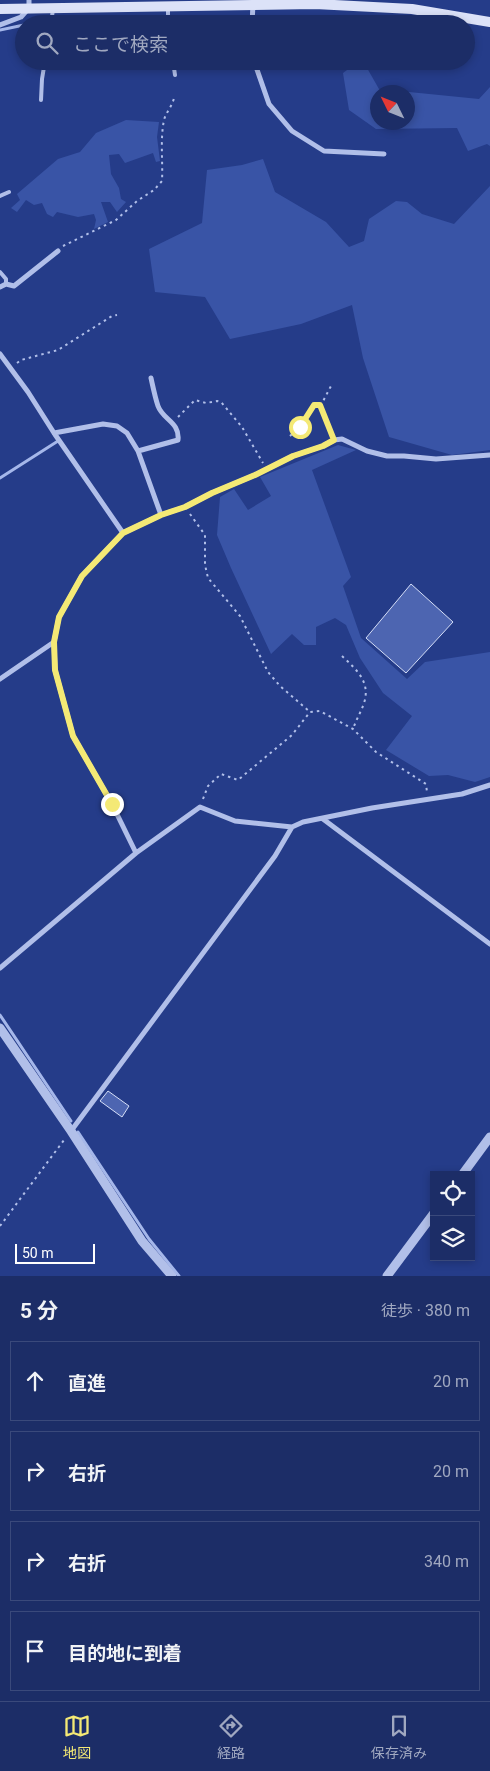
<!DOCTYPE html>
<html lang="ja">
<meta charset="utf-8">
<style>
:root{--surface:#1c2d67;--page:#25356d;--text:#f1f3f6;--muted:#a0a8c0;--line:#3a497b;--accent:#f4e975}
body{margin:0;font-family:Roboto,"Noto Sans JP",sans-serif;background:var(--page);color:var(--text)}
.controls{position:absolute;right:15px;bottom:15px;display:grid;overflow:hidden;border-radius:0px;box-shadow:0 2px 8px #0003}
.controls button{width:45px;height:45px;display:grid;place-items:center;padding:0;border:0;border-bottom:1px solid var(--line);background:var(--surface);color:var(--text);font:25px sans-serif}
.compass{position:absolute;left:370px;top:85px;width:45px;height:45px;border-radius:50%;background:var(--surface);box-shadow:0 2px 8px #0003;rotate:313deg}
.scale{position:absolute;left:15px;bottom:12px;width:80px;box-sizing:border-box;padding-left:5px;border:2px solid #fff;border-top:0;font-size:14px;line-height:18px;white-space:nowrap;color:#fff;-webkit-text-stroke:4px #253c89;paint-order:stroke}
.stop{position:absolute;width:15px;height:15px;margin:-11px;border:4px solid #f4e975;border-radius:50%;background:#fff}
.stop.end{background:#f4e975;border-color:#fff;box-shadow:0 1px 5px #0008}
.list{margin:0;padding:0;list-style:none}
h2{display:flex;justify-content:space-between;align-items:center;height:65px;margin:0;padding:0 20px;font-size:21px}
h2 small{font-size:16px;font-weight:400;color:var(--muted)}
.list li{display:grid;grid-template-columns:32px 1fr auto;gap:15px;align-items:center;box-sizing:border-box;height:80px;margin:0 10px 10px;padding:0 10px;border:1px solid var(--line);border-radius:0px}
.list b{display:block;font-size:19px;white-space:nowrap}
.list em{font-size:16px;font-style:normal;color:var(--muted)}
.icon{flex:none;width:28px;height:28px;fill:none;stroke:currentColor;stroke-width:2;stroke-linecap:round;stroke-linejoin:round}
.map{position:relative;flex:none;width:490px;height:1276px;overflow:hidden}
.search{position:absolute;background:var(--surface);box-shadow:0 2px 8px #0003;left:15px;right:15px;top:15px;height:55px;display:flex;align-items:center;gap:12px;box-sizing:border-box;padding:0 18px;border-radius:28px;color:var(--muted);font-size:19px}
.sheet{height:425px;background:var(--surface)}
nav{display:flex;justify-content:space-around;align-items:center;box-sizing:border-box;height:70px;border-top:1px solid var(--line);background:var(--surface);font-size:14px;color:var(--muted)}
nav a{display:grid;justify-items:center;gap:2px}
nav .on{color:var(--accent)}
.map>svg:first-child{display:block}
</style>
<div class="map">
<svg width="490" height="1276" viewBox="0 0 490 1276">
<rect width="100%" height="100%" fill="#253c89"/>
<path fill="#3954a6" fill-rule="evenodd" d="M 359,61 L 363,61 L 379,89 L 479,99 L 490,87 L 490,146 L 487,144 L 468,151 L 457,128 L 376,129 L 349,110 L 343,73 ZM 408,92 L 408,122 L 378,122 L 378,92 Z
M 126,120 L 159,122 L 157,137 L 160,161 L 156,162 L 153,153 L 125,163 L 119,154 L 109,155 L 111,174 L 119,188 L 121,199 L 126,202 L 117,212 L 110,202 L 101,202 L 108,222 L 94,229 L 96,220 L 94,214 L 78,217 L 57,212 L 53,217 L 47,214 L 42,203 L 34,205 L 26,200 L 17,212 L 11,208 L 20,200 L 17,194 L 58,159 L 80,152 L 96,133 Z
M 263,159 L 275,192 L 326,222 L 349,247 L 364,241 L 369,219 L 396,201 L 407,202 L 422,214 L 454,224 L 490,186 L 490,450 L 452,455 L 389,437 L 363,358 L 352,305 L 301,324 L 230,339 L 205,297 L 155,292 L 149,249 L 202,223 L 207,170 L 242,165 Z
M 338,445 L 356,450 L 312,470 L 351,577 L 343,586 L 361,638 L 407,679 L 425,662 L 490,652 L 490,777 L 475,782 L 448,775 L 429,776 L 386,750 L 412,716 L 383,693 L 360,658 L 346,625 L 335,618 L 316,627 L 316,645 L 304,645 L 292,634 L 271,654 L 231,568 L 217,535 L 220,497 L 234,489 L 248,510 L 271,496 L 260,477 Z"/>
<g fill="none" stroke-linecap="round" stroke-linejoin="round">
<path stroke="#a5b7ea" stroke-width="3" d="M 164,24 L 164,17
M 0,30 L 24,25
M 0,478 L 58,441
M 0,1015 L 71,1121
M 78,1132 L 149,1239 L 179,1276"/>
</g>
<path fill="#4d65b1" stroke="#d5def7" d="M 411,584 L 453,622 L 406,673 L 366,638 Z
M 108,1091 L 129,1106 L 122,1117 L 100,1101 Z"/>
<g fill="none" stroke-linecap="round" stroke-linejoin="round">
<path stroke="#b1bfe9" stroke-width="2" stroke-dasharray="2.5 4" stroke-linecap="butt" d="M 63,246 L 116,220 L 137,201 L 154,190 L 162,181 C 163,161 160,140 164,120 C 166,112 172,107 174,98
M 17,363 L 21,360 L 58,350 L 112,316 L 117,315
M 321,405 L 331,433
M 178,417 L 195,400 L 206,403 L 217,401 L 221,402 L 242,427 L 263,463
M 290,436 L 300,427 L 314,405 L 321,405 L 331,386
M 190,514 L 205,535 L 205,565 L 208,578 L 240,616 L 268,672 L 280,686 L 310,712
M 342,656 C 356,669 371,682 364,703 C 361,712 356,720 353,729
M 203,799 L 208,786 L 221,774 L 238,780 L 292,735 L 310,712 L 320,711 L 353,729 L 376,752 L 426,784 L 427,792
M 0,1226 L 64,1140"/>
<path stroke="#b1bfe9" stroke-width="4" d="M 51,24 L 53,9
M 168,24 L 168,9
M 173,61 L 175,75
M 41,100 L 42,79 L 45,61
M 0,196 L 9,192
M 0,272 L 6,279 L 6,284"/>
<path stroke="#b1bfe9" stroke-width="5" d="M 252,24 L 253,4
M 0,25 L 21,17 L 29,8 L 29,0
M 254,61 L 269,104 L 292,131 L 324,151 L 384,154
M 0,287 L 6,284 L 14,286 L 58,251
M 0,354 L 28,392 L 54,433 L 123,533
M 54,433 L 103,424 L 117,426 L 127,433 L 138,451 L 161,515
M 138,451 L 178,440 C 180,422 163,420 158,406 C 155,397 153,387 151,378
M 0,679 L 54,642
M 323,819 L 490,944
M 136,853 L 112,804 L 73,736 L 55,670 L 54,642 L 59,617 L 82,576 L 123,533 L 161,515 L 185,507 L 212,493 L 255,475 L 293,456 L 323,446 L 334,440 L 342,439 L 367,451 L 387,456 L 404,456 L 436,459 L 490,455
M 0,968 L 136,853 L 200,807 L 235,821 L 292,827 L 303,822 L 372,808 L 462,794 L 490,785
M 71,1131 L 275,856 L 292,827"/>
<path stroke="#b1bfe9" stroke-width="9" d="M 0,1028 L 71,1131 L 142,1241 L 172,1276
M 462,1175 L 490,1137
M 387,1276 L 434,1213"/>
<path stroke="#dce2f8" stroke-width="10" d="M 0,9 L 315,4 L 412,9 L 490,22"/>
</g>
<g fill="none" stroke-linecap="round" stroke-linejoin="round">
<path stroke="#f4e975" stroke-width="6" d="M 112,804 L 73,736 L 55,670 L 54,642 L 59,617 L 82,576 L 123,533 L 161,515 L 185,507 L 212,493 L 255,475 L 293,456 L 323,446 L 334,440 L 320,405 L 314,405 L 300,427"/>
</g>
</svg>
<div class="controls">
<button><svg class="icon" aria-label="locate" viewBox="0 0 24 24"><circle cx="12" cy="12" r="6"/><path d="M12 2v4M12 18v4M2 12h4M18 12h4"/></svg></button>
<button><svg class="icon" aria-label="layers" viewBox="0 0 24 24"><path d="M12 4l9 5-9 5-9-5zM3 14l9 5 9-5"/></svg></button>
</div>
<svg class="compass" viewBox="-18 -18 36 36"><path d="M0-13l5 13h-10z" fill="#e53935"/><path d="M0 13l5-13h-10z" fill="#a0a8c0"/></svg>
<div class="scale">50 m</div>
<div class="stop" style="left:300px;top:427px"></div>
<div class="stop end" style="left:112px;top:804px"></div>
<div class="search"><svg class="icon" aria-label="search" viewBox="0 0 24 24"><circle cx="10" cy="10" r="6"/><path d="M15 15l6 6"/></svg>ここで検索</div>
</div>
<section class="sheet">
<h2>5 分<small>徒歩 · 380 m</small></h2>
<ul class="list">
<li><svg class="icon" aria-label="ahead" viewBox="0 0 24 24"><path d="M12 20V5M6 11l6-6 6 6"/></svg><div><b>直進</b></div><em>20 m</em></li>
<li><svg class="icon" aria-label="right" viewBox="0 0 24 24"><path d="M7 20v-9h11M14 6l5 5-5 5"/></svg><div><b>右折</b></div><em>20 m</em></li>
<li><svg class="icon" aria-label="right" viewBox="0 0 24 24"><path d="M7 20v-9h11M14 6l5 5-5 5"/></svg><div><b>右折</b></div><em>340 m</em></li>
<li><svg class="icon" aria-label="arrive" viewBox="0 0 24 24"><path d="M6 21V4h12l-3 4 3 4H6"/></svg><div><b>目的地に到着</b></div></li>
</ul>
</section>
<nav>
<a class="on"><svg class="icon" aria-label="map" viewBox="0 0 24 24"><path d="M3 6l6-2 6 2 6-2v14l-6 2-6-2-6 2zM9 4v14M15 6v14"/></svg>地図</a>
<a><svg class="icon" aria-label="directions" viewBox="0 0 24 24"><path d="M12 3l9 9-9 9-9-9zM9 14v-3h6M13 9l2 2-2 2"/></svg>経路</a>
<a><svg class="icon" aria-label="saved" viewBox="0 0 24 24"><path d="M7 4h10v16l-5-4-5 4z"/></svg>保存済み</a>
</nav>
